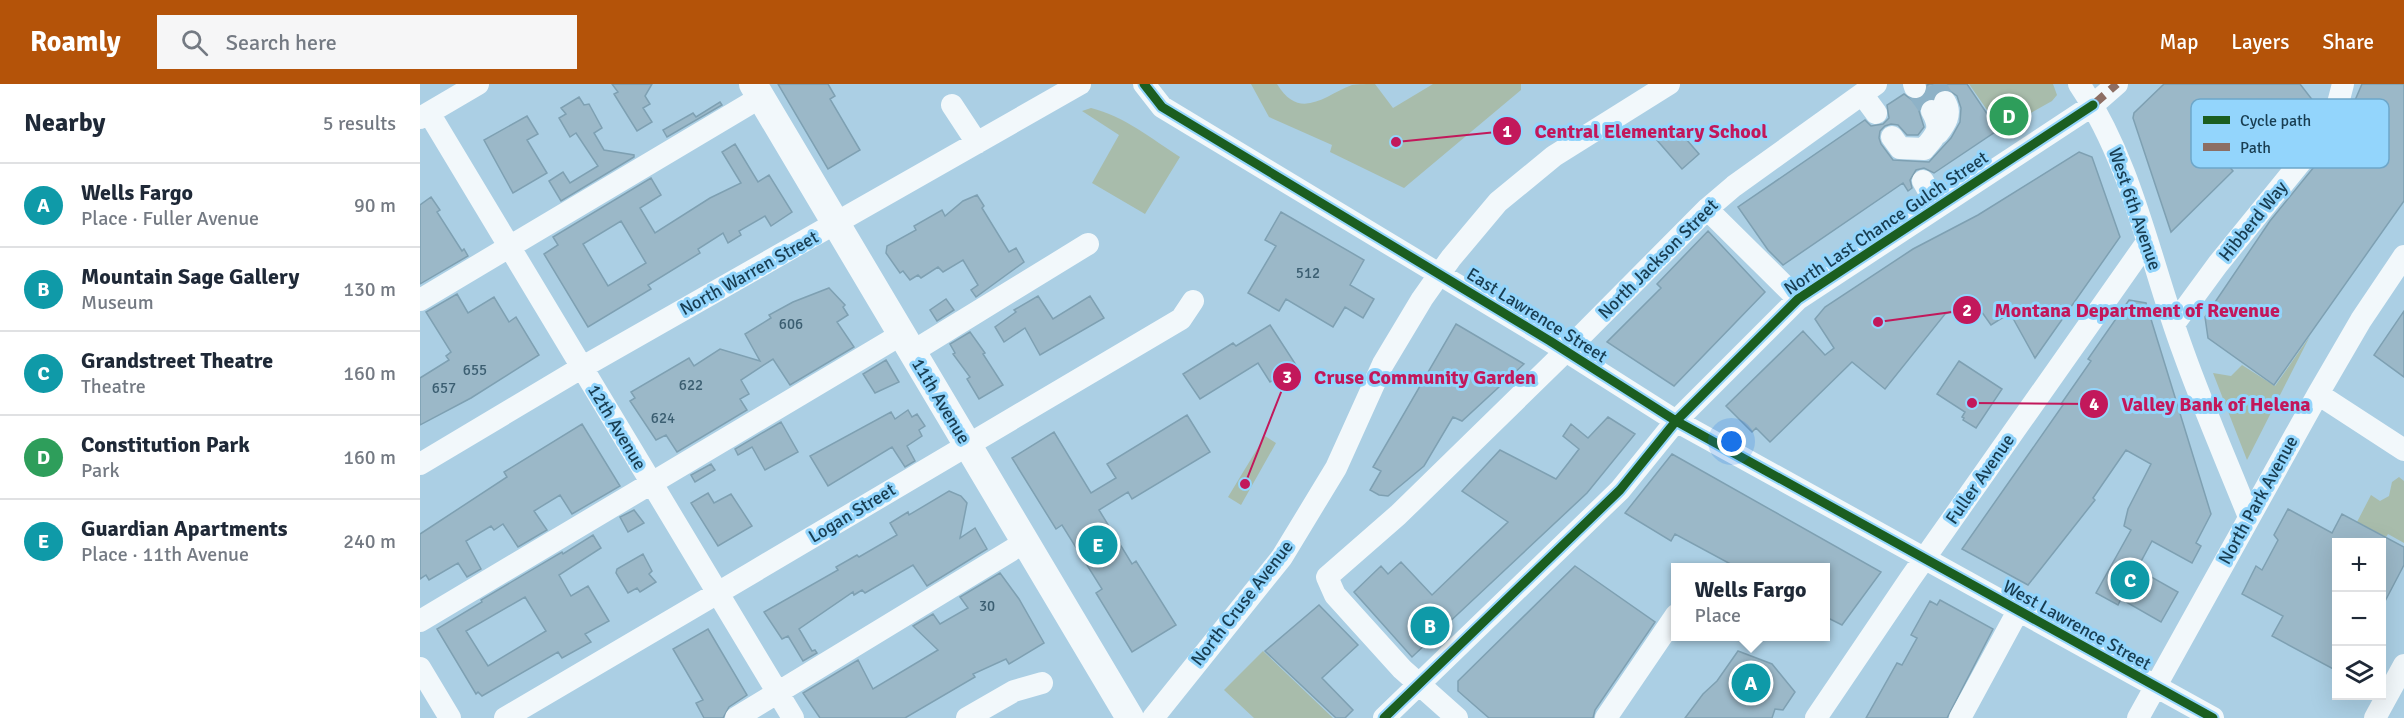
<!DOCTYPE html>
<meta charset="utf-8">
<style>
:root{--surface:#fff;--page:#f6f6f7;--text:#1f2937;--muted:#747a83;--line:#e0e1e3;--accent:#b45309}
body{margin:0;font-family:Signika,sans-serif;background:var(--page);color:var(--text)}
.controls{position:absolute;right:18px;bottom:18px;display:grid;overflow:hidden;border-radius:0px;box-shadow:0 6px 24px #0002}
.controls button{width:54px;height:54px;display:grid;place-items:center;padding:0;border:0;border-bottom:2px solid var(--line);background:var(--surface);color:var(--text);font:30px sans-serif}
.you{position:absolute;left:1312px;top:358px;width:21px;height:21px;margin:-15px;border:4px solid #fff;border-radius:50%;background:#1a73e8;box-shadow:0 0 0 9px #1a73e833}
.badge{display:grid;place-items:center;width:39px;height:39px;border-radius:50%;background:var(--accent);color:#fff;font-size:20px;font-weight:700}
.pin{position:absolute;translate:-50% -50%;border:3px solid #fff;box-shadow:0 2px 6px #0006}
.popup{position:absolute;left:1251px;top:479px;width:159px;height:78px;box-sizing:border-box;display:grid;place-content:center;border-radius:0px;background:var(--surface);filter:drop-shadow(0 2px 4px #0005);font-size:20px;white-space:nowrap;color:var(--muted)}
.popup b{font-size:22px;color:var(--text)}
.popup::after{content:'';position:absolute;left:50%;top:100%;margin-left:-12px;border:12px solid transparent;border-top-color:var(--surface)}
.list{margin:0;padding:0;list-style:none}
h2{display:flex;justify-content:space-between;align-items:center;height:78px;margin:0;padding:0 24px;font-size:26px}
h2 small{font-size:20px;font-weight:400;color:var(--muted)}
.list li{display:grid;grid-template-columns:39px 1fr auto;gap:18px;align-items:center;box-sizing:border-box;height:84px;padding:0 24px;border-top:2px solid var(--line)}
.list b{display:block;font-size:22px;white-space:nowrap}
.list p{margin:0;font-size:20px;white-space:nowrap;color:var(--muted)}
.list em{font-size:20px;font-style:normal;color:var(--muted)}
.icon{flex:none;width:33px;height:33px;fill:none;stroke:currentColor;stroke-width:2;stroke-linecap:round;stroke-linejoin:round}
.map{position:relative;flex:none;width:1984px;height:634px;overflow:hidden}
header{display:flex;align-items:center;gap:36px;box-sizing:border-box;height:84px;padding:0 30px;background:var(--accent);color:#fff}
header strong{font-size:28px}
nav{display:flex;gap:33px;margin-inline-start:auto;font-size:21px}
.search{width:420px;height:54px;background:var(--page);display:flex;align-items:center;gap:15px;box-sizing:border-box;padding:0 21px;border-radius:0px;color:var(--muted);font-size:22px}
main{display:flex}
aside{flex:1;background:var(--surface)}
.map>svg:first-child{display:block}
</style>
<header>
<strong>Roamly</strong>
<div class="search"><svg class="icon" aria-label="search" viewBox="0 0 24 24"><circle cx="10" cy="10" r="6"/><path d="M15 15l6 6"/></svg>Search here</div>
<nav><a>Map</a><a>Layers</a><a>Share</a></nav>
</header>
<main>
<aside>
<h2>Nearby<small>5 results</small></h2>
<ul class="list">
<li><span class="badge" style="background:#0f9aa8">A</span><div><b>Wells Fargo</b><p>Place · Fuller Avenue</p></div><em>90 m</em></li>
<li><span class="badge" style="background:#0f9aa8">B</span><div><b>Mountain Sage Gallery</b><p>Museum</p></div><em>130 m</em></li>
<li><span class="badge" style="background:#0f9aa8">C</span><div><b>Grandstreet Theatre</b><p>Theatre</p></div><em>160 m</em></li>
<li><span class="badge" style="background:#2e9e5b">D</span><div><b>Constitution Park</b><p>Park</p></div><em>160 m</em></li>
<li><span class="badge" style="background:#0f9aa8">E</span><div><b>Guardian Apartments</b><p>Place · 11th Avenue</p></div><em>240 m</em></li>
</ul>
</aside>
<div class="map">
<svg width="1984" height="634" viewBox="0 0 1984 634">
<rect width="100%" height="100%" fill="#abcfe4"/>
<path fill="#a8bcab" d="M 831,0 L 857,0 C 880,38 905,11 932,1 C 938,0 948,0 955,0 L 973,24 L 1013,0 L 1101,0 L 1101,6 L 984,104 L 910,68 L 912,61 L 849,33 Z
M 1549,0 L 1633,0 L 1637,11 L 1632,17 L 1581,46 Z
M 671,24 C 704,32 732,55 760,73 L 725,130 L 672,99 L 699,51 L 662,27 Z
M 1890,252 L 1827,376 L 1793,289 L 1811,292 L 1822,281 L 1855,302 Z
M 845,352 L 856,359 L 821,421 L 808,413 Z
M 1979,393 L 1984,397 L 1984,459 L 1968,450 L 1966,453 L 1937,438 L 1951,411 L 1960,417 L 1969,412 L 1972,398 Z
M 843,567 L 913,634 L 834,634 L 804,606 Z"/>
<path fill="#9bb8c8" stroke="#7ea0b2" stroke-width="1.5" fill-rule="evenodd" d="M 192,0 L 232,0 L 225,12 L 230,20 L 223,24 L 232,38 L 217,47 L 194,10 L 198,8 Z
M 358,0 L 408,0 L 415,12 L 410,15 L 440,66 L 408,85 Z
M 1508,0 L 1547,0 L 1578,46 L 1514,89 L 1504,84 L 1496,86 L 1490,96 L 1492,104 L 1488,107 L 1483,99 L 1363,181 L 1348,166 L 1318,123 L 1445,36 L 1451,42 L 1463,40 L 1469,34 L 1467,21 L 1484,10 L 1492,16 L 1500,16 L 1505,11 ZM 1527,5 L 1537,12 L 1541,24 L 1540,38 L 1531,54 L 1509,78 L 1473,76 L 1461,60 L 1459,54 L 1460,47 L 1465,42 L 1471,40 L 1478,41 L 1487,51 L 1498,51 L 1504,43 L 1499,27 L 1501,20 L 1506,15 L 1513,14 L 1519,6 Z
M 1744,0 L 1880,0 L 1901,27 L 1897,36 L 1864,77 L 1823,26 L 1796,52 L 1800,57 L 1793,63 L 1813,87 L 1751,148 L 1713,34 L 1714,29 Z
M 1942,0 L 1984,0 L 1984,117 L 1854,301 L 1788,254 L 1785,233 L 1850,137 L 1920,51 Z
M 159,13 L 164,21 L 169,20 L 182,44 L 174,49 L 184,66 L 214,71 L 214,73 L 141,117 L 129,97 L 143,88 L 150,99 L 178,82 L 156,49 L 150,53 L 139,34 L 146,30 L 141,24 Z
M 300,18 L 302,21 L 247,53 L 243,46 L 273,29 L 276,33 Z
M 107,32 L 118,50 L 107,56 L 127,89 L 93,109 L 64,56 Z
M 1253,40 L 1279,70 L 1262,85 L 1236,55 Z
M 315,60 L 338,98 L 349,91 L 372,128 L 351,142 L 345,132 L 319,147 L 321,151 L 308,159 L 303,149 L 278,165 L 280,169 L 228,201 L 231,205 L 168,243 L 124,170 L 138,161 L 133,153 L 231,94 L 241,111 L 220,124 L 235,149 L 290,114 L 321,99 L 302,68 ZM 201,137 L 226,179 L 188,202 L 163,160 Z
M 1659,68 L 1672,73 L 1700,153 L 1615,274 L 1590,229 L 1571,241 L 1554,217 L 1525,230 L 1465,305 L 1432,278 L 1350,358 L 1336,344 L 1332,348 L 1306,322 L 1383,247 L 1405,271 L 1414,264 L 1395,235 L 1405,223 L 1493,165 L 1558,131 Z
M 557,111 L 564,122 L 562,124 L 589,168 L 596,164 L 604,178 L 556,213 L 551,206 L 558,201 L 543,176 L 523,188 L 518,183 L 501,194 L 498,191 L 490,196 L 483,187 L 480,189 L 466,169 L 467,162 L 496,146 L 494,142 L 522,126 L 525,132 L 543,117 Z
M 11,113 L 20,126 L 17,128 L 42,167 L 44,165 L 48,172 L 0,200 L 0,121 Z
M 861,128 L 944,176 L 930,201 L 954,215 L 943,234 L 925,223 L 913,243 L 866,215 L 859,227 L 828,209 L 856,162 L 845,156 Z
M 1288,147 L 1345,208 L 1254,302 L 1187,258 L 1241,204 L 1237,200 Z
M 409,204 L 425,221 L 423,223 L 428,231 L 417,238 L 434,263 L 370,301 L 353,275 L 321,296 L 329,310 L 320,315 L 327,326 L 257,368 L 246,351 L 236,356 L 210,317 L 215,314 L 211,308 L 269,274 L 274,282 L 300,265 L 340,277 L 325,250 L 351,234 L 349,231 L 373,218 Z
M 37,210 L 48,229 L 74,213 L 89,238 L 96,233 L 119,271 L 51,314 L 0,341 L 0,294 L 29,276 L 26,272 L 31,268 L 6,228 Z
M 618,212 L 633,235 L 670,212 L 684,234 L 620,271 L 605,244 L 584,258 L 575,243 L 596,228 L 594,226 Z
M 526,215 L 534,226 L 517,237 L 510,226 Z
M 1709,216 L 1726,219 L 1791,430 L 1776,459 L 1781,462 L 1772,479 L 1732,457 L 1717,485 L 1758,508 L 1741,538 L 1701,515 L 1698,521 L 1676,509 L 1711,446 L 1704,442 L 1708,425 L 1731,380 L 1706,366 L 1673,414 L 1675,416 L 1608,501 L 1542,465 L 1643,321 L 1641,320 L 1671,277 L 1668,275 Z
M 1984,227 L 1984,293 L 1954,271 Z
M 1036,240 L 1104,280 L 1042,337 L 1033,333 L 1004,382 L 968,412 L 959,411 L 950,406 L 961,387 L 953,383 Z
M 850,241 L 876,281 L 850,298 L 838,279 L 780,315 L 763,290 L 813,259 L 816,262 Z
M 550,248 L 565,269 L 563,270 L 583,301 L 559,315 L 547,295 L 550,293 L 533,270 L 535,269 L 530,260 Z
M 466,276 L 479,298 L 455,309 L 443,290 Z
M 1539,277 L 1582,305 L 1556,344 L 1543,336 L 1544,334 L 1542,333 L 1545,328 L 1517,310 Z
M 488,326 L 492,333 L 497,330 L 505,342 L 499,346 L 502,352 L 487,362 L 495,377 L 485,383 L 472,363 L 408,402 L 390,372 L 471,328 L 475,335 Z
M 767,331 L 790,368 L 712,415 L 708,408 L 679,426 L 712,480 L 716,477 L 756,541 L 712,568 L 676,509 L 682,505 L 642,441 L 636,445 L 592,374 L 634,348 L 671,409 L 696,394 L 687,380 Z
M 1188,333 L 1215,350 L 1167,409 L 992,573 L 934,508 L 961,482 L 968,490 L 981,478 L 1012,511 L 1088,438 L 1042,407 L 1080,366 L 1136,395 L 1159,365 L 1143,352 L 1151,340 L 1168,354 Z
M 361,338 L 378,368 L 345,386 L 332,363 L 318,371 L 315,365 Z
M 162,340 L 200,402 L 152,430 L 140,411 L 114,427 L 127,446 L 98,463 L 83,440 L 74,446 L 71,442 L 46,457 L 61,485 L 47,493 L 38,479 L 9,496 L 6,491 L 0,495 L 0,450 L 87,393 L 84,388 Z
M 1252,370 L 1461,488 L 1422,541 L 1406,533 L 1406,483 L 1316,483 L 1255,450 L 1251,457 L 1205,429 Z
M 291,380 L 295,386 L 275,398 L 271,391 Z
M 529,407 L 541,412 L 547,419 L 540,454 L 555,444 L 567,465 L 507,502 L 493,481 L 445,509 L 442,506 L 434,511 L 433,508 L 379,545 L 392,567 L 395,566 L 397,569 L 383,577 L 368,552 L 362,555 L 344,528 L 418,486 L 416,483 L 437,471 L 439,473 L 477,451 L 470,439 L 488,428 L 489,431 Z
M 288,409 L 294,419 L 311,410 L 332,442 L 298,462 L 271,419 Z
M 1868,425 L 1912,449 L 1922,430 L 1984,463 L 1984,481 L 1962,523 L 1962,459 L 1917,459 L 1917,587 L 1852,552 L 1863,532 L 1822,510 L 1836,482 L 1842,486 L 1858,456 L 1854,451 Z
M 214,426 L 224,439 L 208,448 L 200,433 Z
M 173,451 L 181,464 L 139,491 L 151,512 L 168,502 L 189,537 L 165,550 L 171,558 L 142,574 L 138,568 L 62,612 L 58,608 L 56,610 L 17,545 L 62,518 L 61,516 L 142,468 L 143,470 ZM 105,513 L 126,547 L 68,582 L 46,547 Z
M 223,470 L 232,487 L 229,490 L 236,498 L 220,508 L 217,504 L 208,509 L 196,489 L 197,485 Z
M 1155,482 L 1235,538 L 1175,626 L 1173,634 L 1069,634 L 1038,607 L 1038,597 Z
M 580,489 L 599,515 L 624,559 L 589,580 L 586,575 L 553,590 L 555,593 L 485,634 L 400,634 L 383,609 L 438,576 L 453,605 L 518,566 L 493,542 L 513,530 L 520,540 L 548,524 L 540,513 Z
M 1520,516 L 1573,545 L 1527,634 L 1446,634 L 1477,579 L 1482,581 L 1497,554 L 1491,551 L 1510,517 L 1517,521 Z
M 899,521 L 938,561 L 902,594 L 933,626 L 925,634 L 916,634 L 845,567 Z
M 288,545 L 327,611 L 309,623 L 303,634 L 284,634 L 276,619 L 283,616 L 253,565 Z
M 1318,567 L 1352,580 L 1375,608 L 1363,626 L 1355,625 L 1352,634 L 1265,634 L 1283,610 L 1297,597 Z"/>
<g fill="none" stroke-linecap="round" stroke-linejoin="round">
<path stroke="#8eb2c7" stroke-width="22" stroke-dasharray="22 11" stroke-linecap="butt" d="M 1514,0 L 1525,18
M 1495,3 L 1512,27"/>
<path stroke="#f2f8fb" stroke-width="22" d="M 724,0 L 742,23 L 1130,257 L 1256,337 L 1793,634
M 1494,0 L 1495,3
M 1659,0 C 1713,80 1730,178 1763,267 C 1783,323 1807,378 1829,433
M 1442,10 L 1456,29
M 532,21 L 557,59
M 9,29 L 373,634
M 0,34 L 58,0
M 1518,49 C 1525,40 1532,30 1525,18
M 1472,53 L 1480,64 L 1504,65 C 1517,50 1522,45 1512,27
M 1503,97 L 1517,122
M 1287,125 L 1378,215
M 0,216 L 341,13
M 1754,240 L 1798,180 L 1909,43 L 1916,27 L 1923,0
M 492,268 L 668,160
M 1898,310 L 1984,366
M 0,380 L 161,284 L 660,0
M 0,537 L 482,250
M 0,584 L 30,634
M 85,634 C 311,502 535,368 761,235 L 773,217
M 316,634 L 605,458
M 547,634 L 594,607 L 622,599
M 733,634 L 862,473 L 916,384 L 963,280 L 1002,215 L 1031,174 L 1078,118 L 1134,72 L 1249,0
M 964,634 L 1200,406 L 1256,337 L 1378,215 L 1673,21 L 1697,0
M 1037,634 L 982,585 L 915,511 L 907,493 L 978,431 L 1146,267 L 1287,125 L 1314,102 L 1456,0
M 1186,634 L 1256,531
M 1396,634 L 1490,495 L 1727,158
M 1540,634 L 1598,527
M 1718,634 L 1898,310 L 1941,236 L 1984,172
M 1955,634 L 1984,581"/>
<path stroke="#f2f8fb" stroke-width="28" d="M 333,0 L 710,634"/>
<path stroke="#8d6e63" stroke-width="8" stroke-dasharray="15 8" stroke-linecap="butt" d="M 1673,21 L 1697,0"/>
<defs>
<path id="cycleway" d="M 724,0 L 742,23 L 1130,257 L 1256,337 L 1793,634
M 964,634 L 1200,406 L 1256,337 L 1378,215 L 1673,21"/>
</defs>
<use href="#cycleway" stroke="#93d5fc" stroke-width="13"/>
<use href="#cycleway" stroke="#1b5e20" stroke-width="9"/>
</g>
<g text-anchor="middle" stroke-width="6" stroke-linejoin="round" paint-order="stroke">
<g font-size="15" fill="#3b5e71">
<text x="888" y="194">512</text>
<text x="371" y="245">606</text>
<text x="55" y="291">655</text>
<text x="271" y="306">622</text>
<text x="24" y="309">657</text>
<text x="243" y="339">624</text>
<text x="567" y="527">30</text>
</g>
<g font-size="18" fill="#183d51" stroke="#93d5fc">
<text transform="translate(1715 125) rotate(71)" y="6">West 6th Avenue</text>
<text transform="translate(1833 137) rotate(-51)" y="6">Hibberd Way</text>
<text transform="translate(1466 139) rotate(-34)" y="6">North Last Chance Gulch Street</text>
<text transform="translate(1238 175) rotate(-45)" y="6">North Jackson Street</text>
<text transform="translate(329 189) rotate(-29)" y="6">North Warren Street</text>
<text transform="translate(1117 231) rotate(32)" y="6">East Lawrence Street</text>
<text transform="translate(521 317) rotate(59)" y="6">11th Avenue</text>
<text transform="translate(197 343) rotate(59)" y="6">12th Avenue</text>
<text transform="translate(1560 395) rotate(-55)" y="6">Fuller Avenue</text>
<text transform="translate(1838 416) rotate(-61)" y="6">North Park Avenue</text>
<text transform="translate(432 429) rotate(-31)" y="6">Logan Street</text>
<text transform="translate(822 519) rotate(-52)" y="6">North Cruse Avenue</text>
<text transform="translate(1657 541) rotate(29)" y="6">West Lawrence Street</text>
</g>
</g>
<rect x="1771" y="15" width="198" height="69" rx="9" fill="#93d5fc" stroke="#6ea7c9" stroke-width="1.5"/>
<rect x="1783" y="32" width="27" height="8" fill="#1b5e20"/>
<rect x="1783" y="59" width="27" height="8" fill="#8d6e63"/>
<g font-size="16" fill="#183d51">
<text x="1820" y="42">Cycle path</text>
<text x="1820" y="69">Path</text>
</g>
<path fill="none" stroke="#c2185b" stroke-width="2" d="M976 58L1087 47M1458 238L1547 226M825 400L867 293M1552 319L1674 320"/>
<g fill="#c2185b" stroke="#93d5fc" stroke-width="2">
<circle cx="976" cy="58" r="6"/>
<circle cx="1458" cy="238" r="6"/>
<circle cx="825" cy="400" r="6"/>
<circle cx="1552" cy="319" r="6"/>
<circle cx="1087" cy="47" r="15"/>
<circle cx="1547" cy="226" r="15"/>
<circle cx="867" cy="293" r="15"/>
<circle cx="1674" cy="320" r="15"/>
</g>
<g font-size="18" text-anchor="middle" font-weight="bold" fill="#fff">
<text x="1087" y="53">1</text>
<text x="1547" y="232">2</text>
<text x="867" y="299">3</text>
<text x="1674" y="326">4</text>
</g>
<g font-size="20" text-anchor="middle" font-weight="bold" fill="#c2185b" stroke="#93d5fc" stroke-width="6" stroke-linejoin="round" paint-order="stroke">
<text x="1231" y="54">Central Elementary School</text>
<text x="1717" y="233">Montana Department of Revenue</text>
<text x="1005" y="300">Cruse Community Garden</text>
<text x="1796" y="327">Valley Bank of Helena</text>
</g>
</svg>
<div class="controls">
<button>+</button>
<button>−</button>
<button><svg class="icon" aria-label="layers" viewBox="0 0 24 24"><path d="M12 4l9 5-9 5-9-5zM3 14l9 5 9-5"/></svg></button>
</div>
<div class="you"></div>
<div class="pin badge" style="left:1331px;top:599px;background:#0f9aa8">A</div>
<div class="popup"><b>Wells Fargo</b>Place</div>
<div class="pin badge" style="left:1010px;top:542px;background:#0f9aa8">B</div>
<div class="pin badge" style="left:1710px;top:496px;background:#0f9aa8">C</div>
<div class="pin badge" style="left:1589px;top:32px;background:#2e9e5b">D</div>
<div class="pin badge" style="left:678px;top:461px;background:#0f9aa8">E</div>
</div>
</main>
